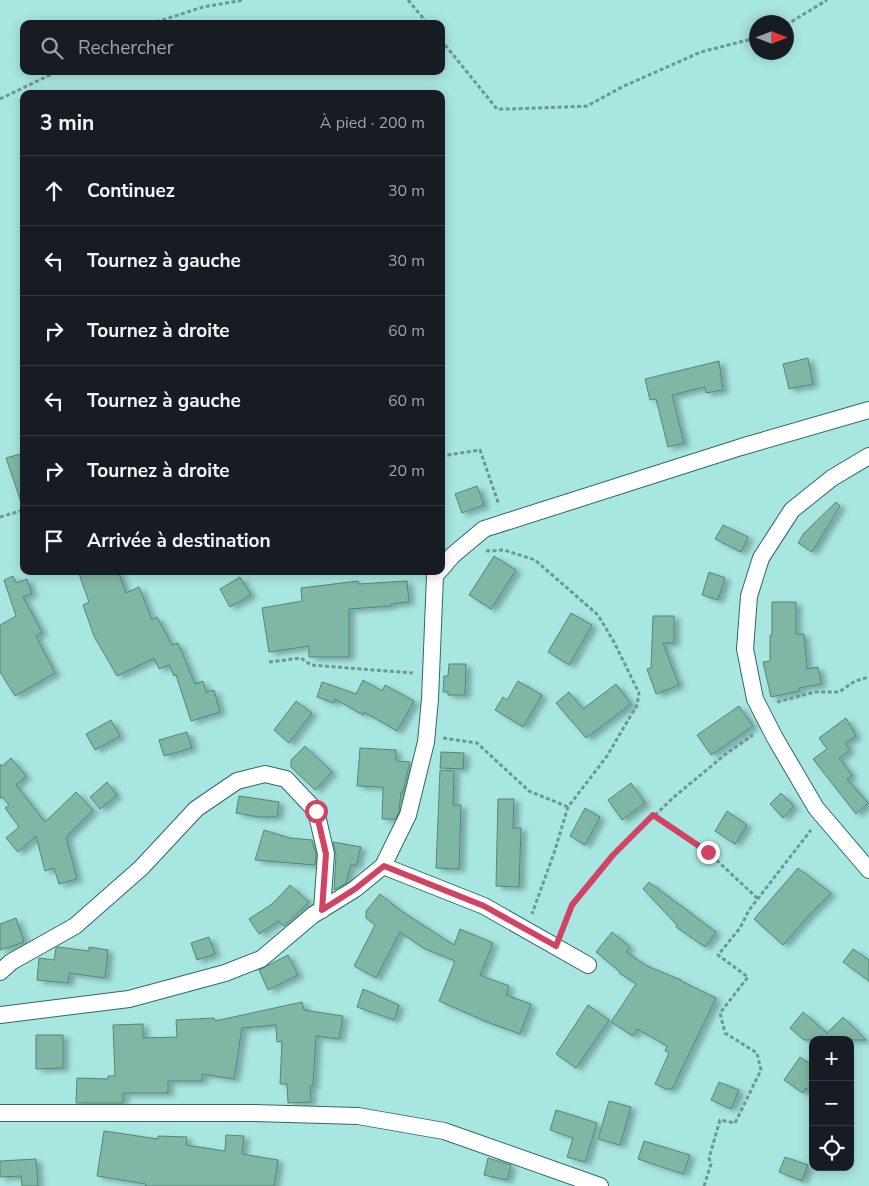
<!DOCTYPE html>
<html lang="fr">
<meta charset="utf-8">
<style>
:root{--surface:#171b24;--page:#242831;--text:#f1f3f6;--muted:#9ea1a6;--line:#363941}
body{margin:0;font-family:"Nunito Sans",sans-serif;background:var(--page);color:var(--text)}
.controls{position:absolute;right:15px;bottom:15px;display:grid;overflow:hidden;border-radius:10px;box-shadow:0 2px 12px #0003}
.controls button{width:45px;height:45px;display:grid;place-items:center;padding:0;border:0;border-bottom:1px solid var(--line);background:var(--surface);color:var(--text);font:25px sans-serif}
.compass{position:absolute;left:749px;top:15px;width:45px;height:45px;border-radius:50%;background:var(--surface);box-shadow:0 2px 12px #0003;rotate:90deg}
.stop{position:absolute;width:15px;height:15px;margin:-11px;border:4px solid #d24263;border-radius:50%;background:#fff}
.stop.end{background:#d24263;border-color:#fff;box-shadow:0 1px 5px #0008}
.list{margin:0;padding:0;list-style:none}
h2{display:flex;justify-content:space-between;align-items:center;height:65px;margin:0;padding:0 20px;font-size:21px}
h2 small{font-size:16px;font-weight:400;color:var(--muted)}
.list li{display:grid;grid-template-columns:32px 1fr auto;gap:15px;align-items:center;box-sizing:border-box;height:70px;padding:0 20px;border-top:1px solid var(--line)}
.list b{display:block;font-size:19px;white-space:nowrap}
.list em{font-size:16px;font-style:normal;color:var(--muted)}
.icon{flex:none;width:28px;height:28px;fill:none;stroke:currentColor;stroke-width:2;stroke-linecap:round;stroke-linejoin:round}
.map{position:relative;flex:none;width:869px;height:1186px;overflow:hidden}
.search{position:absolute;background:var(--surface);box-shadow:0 2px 12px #0003;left:20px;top:20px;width:425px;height:55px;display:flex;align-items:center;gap:12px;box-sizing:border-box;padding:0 18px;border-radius:10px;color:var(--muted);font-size:19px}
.panel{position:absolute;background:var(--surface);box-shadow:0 2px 12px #0003;left:20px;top:90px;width:425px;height:485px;border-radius:10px}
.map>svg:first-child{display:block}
</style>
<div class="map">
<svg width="869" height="1186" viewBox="0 0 869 1186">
<defs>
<filter id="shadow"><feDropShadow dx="5.5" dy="3" stdDeviation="2.5" flood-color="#0004"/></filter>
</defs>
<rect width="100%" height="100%" fill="#a8e6e2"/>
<path fill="#80b7a4" stroke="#528776" filter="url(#shadow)" d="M 808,358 L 813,384 L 789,389 L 783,364 Z
M 719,361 L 723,390 L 706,393 L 705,387 L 672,395 L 684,443 L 668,447 L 656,399 L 650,400 L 645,379 Z
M 24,453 L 24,502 L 21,502 L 6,458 Z
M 477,486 L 484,505 L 462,513 L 455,494 Z
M 836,502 L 840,506 L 812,552 L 798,543 L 804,533 Z
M 723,525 L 748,537 L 741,552 L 715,539 Z
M 494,556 L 516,570 L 491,609 L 469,595 Z
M 78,571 L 118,571 L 126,593 L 139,587 L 152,620 L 157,617 L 172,645 L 178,643 L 195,684 L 203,681 L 206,692 L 214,690 L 220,712 L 191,721 L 176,675 L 174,676 L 169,665 L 159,669 L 154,658 L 117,676 L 94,636 L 83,605 L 89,602 Z
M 709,572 L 725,578 L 718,600 L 702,595 Z
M 13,576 L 16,583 L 27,579 L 32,594 L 23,597 L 42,632 L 36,636 L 55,673 L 15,696 L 0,672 L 0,625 L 16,616 L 4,580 Z
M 240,577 L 251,595 L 230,607 L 220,589 Z
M 358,581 L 359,584 L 407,581 L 409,602 L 391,604 L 391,606 L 349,609 L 349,657 L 309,657 L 309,646 L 269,652 L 262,608 L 302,601 L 301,588 Z
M 772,602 L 796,602 L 796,634 L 804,634 L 807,669 L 818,667 L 821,684 L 799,688 L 799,691 L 771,697 L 763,662 L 770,661 L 770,635 L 772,635 Z
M 571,613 L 592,625 L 569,665 L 548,652 Z
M 653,616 L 674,616 L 674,643 L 663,643 L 679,685 L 656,694 L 647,669 L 651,668 Z
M 449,664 L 466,664 L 465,695 L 448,695 L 448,692 L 443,692 L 444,676 L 448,676 Z
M 363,680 L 382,691 L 385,685 L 414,701 L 397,731 L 364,712 L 363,715 L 335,699 L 334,703 L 317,697 L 322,682 L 356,694 Z
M 518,681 L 542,695 L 523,727 L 495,710 L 503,697 L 507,700 Z
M 616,684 L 631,704 L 586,738 L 556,703 L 569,692 L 583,709 Z
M 296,701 L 312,713 L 289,743 L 274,730 Z
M 739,706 L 753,726 L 711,755 L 697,735 Z
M 846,718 L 856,736 L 845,743 L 850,750 L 839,758 L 852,775 L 847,779 L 868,803 L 856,814 L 813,759 L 827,749 L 819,738 Z
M 111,720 L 120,736 L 95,750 L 86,734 Z
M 187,732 L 192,748 L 164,756 L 159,740 Z
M 305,746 L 332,772 L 315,790 L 291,767 L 291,760 Z
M 360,748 L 396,750 L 396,761 L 410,762 L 403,792 L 401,792 L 399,812 L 395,819 L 382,819 L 383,787 L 357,786 Z
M 441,752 L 464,753 L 463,769 L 440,768 Z
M 11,758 L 26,776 L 16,785 L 45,822 L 76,792 L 93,810 L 66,837 L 77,879 L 59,884 L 54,868 L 45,871 L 36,836 L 18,852 L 6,838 L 19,827 L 5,808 L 9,805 L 2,797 L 0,799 L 0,764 L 2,766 Z
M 440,770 L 454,771 L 453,805 L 461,805 L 459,869 L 436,868 Z
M 107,782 L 117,795 L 100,809 L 90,797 Z
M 631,783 L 645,803 L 622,820 L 608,800 Z
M 781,793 L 794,806 L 783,818 L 770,804 Z
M 239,796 L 279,802 L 277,817 L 259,817 L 236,813 Z
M 498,799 L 514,799 L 513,828 L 521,828 L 519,887 L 496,886 Z
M 585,808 L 600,817 L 585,845 L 570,836 Z
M 727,811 L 747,825 L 735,844 L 715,831 Z
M 264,830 L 290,838 L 312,840 L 316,855 L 315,865 L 255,860 Z
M 333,842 L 361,847 L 356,866 L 351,864 L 346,883 L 334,890 L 336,854 Z
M 798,868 L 831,893 L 809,915 L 783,945 L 754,919 Z
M 649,882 L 716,932 L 705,947 L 676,927 L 677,925 L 643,889 Z
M 290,885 L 309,902 L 284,926 L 278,921 L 259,934 L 249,919 L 272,904 Z
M 380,894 L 401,911 L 454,945 L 460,929 L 493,943 L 480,975 L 509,986 L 506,995 L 531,1004 L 520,1034 L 487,1022 L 439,1001 L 455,961 L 423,948 L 400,932 L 376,978 L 354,966 L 375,925 L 366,918 L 366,911 Z
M 16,918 L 24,942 L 0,950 L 0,924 Z
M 612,932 L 630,947 L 626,952 L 647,966 L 681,980 L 681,981 L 716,998 L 672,1089 L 666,1089 L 655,1084 L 669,1053 L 665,1051 L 667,1046 L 637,1029 L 633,1036 L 611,1022 L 636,984 L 619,973 L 620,972 L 596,952 Z
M 209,937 L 215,954 L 197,960 L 191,943 Z
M 58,947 L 89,951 L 89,947 L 108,950 L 105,978 L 69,973 L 68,983 L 37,980 L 39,958 L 54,960 L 56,948 Z
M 853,949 L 869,960 L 869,981 L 843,962 Z
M 288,955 L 298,975 L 268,990 L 259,970 Z
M 363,989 L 399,1005 L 394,1020 L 357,1007 Z
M 302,1002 L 304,1010 L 343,1016 L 339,1039 L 316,1036 L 313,1086 L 310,1086 L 311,1102 L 288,1103 L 287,1084 L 280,1084 L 282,1041 L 277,1042 L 276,1025 L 242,1028 L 234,1079 L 202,1074 L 202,1081 L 168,1081 L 168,1093 L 123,1093 L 123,1103 L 76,1103 L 77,1078 L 108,1079 L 108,1076 L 115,1076 L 113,1025 L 143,1024 L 143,1038 L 177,1037 L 176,1020 L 214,1018 L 215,1021 Z
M 588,1005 L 609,1020 L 576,1068 L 556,1054 Z
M 803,1012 L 827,1033 L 843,1017 L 866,1040 L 804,1040 L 790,1028 Z
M 36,1035 L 63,1035 L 63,1068 L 36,1069 Z
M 800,1057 L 813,1066 L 813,1093 L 806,1088 L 803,1093 L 784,1080 Z
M 719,1082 L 739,1090 L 731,1109 L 711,1100 Z
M 609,1101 L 631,1107 L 620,1145 L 598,1139 Z
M 556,1110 L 597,1123 L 585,1162 L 567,1157 L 573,1138 L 550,1130 Z
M 104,1131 L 158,1139 L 158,1136 L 187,1137 L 186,1145 L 225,1151 L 226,1135 L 244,1136 L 242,1154 L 278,1160 L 274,1186 L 145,1186 L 146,1184 L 97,1176 Z
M 644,1141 L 690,1155 L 683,1174 L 638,1159 Z
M 785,1157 L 808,1165 L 802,1181 L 779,1172 Z
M 488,1158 L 511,1165 L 507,1180 L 484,1175 Z
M 36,1159 L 38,1186 L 22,1186 L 21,1176 L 0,1177 L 0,1161 Z"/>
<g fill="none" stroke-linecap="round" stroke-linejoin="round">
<defs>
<path id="street" d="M 869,456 L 832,478 L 792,510 L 761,558 L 749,596 L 745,649 L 755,699 L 775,738 L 816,808 L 869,870
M 441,569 L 453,555 L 484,529 L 741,447 L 869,410
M 383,866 L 484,906 L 588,965
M 0,972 L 11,962 L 75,926 L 141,868 L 196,809 L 237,781 L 265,774 L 286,779 L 316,811 L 326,854 L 322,910
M 0,1015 L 129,999 L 225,973 L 261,959 L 313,915 L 355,889 L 383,866 L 408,815 L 426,742 L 430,699 L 435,576 L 439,571
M 0,1113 L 253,1113 L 358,1116 L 444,1131 L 600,1186"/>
</defs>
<use href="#street" stroke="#2d6a67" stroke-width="18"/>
<path stroke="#6b9895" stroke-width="3" stroke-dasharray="4 2.5" stroke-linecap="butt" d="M 408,0 L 428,24
M 150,24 L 203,7 L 244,0
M 786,25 L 827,0
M 441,40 L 497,109 L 509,109 L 587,106 L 624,86 L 701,52 L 756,38
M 0,99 L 58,71
M 441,456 L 480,450 L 499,505
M 0,517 L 24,510
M 486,551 L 504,550 L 535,560 L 598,615 L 614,642 L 639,693 L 637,705 L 607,756 L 568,807 L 554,853 L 532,914
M 269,662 L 301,658 L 311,665 L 413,673
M 777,702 L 815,692 L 839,692 L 855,681 L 869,677
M 443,738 L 477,743 L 529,791 L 568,807
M 653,815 L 708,852 L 758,899
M 562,930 L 572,905 L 613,855 L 674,797 L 727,753 L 753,735
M 704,1186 L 711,1164 L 709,1158 L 720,1120 L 735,1123 L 761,1070 L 757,1053 L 725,1033 L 720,1013 L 748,977 L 718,955 L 740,928 L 749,910 L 811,830"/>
<use href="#street" stroke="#fff" stroke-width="16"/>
</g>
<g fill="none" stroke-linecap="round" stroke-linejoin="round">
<path stroke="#d24263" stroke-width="6" d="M 316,811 L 326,854 L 322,910 L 355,889 L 384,866 L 484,906 L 556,946 L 572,905 L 613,855 L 653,815 L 708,852"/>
</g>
</svg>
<div class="controls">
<button>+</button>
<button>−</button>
<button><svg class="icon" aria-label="locate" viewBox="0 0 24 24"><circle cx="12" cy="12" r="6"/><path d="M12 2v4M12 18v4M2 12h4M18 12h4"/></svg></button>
</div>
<svg class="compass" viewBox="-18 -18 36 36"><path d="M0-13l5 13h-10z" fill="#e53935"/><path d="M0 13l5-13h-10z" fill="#9ea1a6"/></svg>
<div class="stop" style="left:316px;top:811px"></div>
<div class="stop end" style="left:708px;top:852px"></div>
<div class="search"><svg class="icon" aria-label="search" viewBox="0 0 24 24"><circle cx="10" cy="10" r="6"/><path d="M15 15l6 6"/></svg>Rechercher</div>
<section class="panel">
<h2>3 min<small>À pied · 200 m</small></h2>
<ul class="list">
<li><svg class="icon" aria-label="ahead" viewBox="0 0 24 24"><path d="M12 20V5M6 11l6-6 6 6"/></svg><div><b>Continuez</b></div><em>30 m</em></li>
<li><svg class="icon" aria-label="left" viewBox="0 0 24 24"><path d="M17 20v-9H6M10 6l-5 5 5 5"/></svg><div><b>Tournez à gauche</b></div><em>30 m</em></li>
<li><svg class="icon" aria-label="right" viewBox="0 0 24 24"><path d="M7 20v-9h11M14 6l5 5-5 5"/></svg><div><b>Tournez à droite</b></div><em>60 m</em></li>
<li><svg class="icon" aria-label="left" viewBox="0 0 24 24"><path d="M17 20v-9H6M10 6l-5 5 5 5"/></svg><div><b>Tournez à gauche</b></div><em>60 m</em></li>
<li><svg class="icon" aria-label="right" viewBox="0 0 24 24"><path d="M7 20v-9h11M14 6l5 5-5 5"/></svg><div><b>Tournez à droite</b></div><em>20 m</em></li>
<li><svg class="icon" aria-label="arrive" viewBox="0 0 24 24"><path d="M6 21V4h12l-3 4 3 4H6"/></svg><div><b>Arrivée à destination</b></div></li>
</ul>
</section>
</div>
